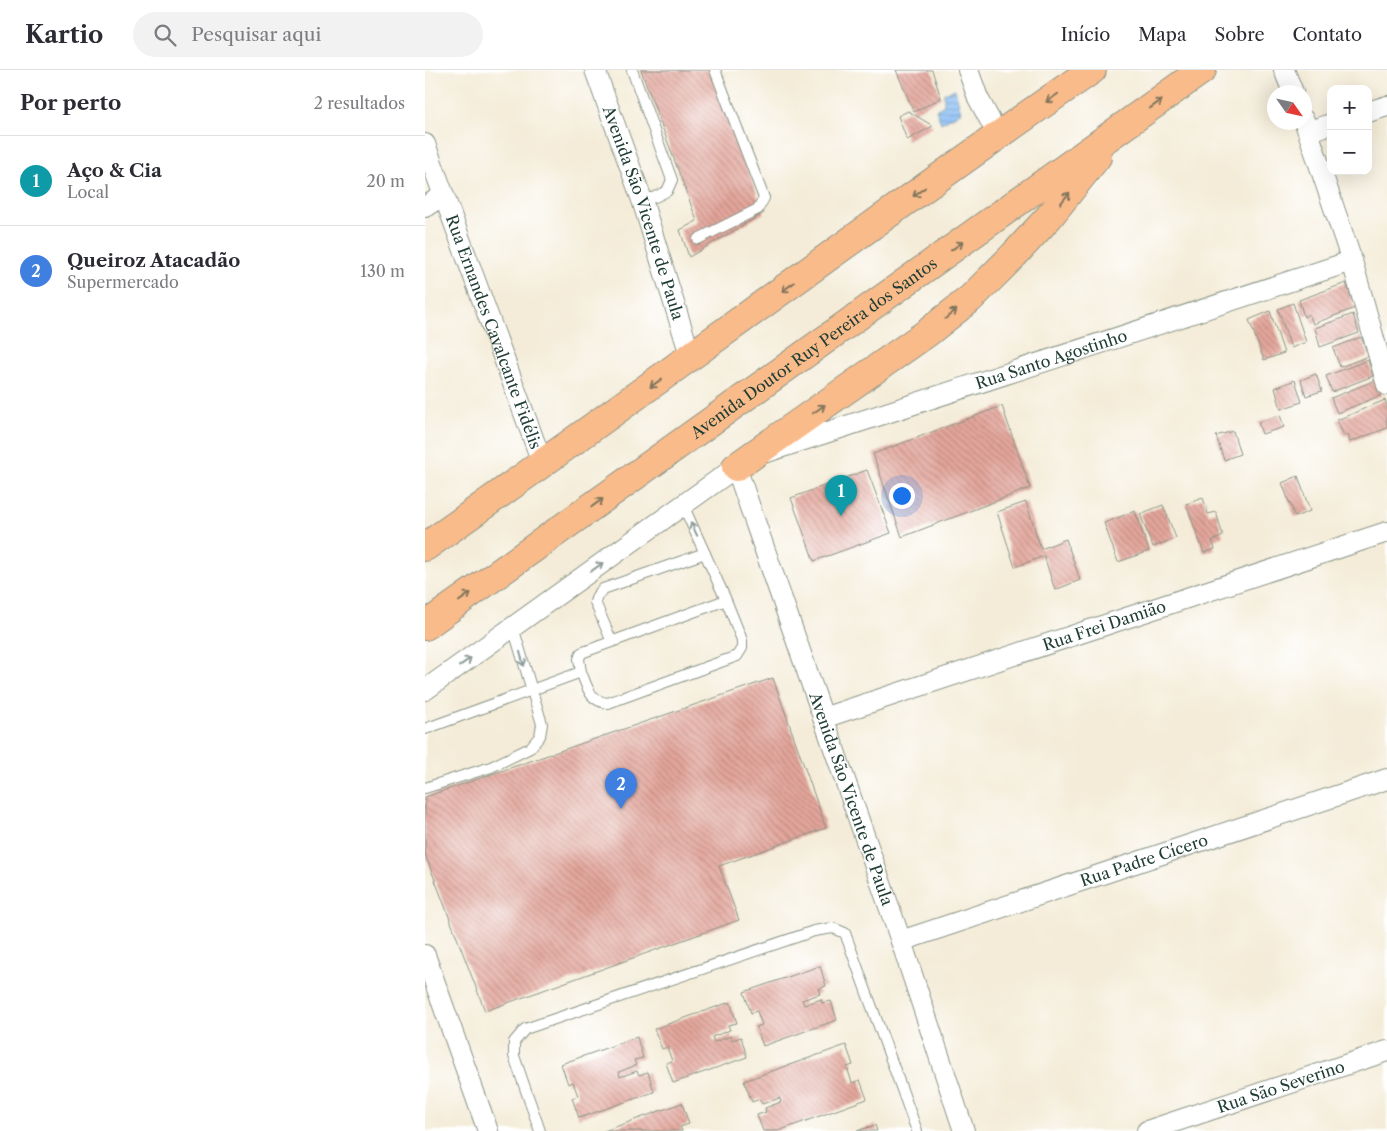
<!DOCTYPE html>
<html lang="pt">
<meta charset="utf-8">
<style>
:root{--surface:#fff;--page:#f2f2f3;--text:#2b2b33;--muted:#7c7c81;--line:#e1e1e2;--accent:#0b8043}
body{margin:0;font-family:"Libre Caslon Text",serif;background:var(--page);color:var(--text)}
.controls{position:absolute;right:15px;top:15px;display:grid;overflow:hidden;border-radius:10px;box-shadow:0 5px 20px #0002}
.controls button{width:45px;height:45px;display:grid;place-items:center;padding:0;border:0;border-bottom:1px solid var(--line);background:var(--surface);color:var(--text);font:25px sans-serif}
.compass{position:absolute;left:842px;top:15px;width:45px;height:45px;border-radius:50%;background:var(--surface);box-shadow:0 5px 20px #0002;rotate:124deg}
.you{position:absolute;left:476px;top:425px;width:18px;height:18px;margin:-12px;border:4px solid #fff;border-radius:50%;background:#1a73e8;box-shadow:0 0 0 8px #1a73e833}
.badge{display:grid;place-items:center;width:32px;height:32px;border-radius:50%;background:var(--accent);color:#fff;font-size:16px;font-weight:700}
.pin{position:absolute;translate:-50% -41px;filter:drop-shadow(0 1px 2px #0008)}
.pin::after{content:'';position:absolute;top:26px;width:18px;height:15px;background:inherit;clip-path:polygon(0 0,100% 0,50% 100%)}
.list{margin:0;padding:0;list-style:none}
h2{display:flex;justify-content:space-between;align-items:center;height:65px;margin:0;padding:0 20px;font-size:21px}
h2 small{font-size:16px;font-weight:400;color:var(--muted)}
.list li{display:grid;grid-template-columns:32px 1fr auto;gap:15px;align-items:center;box-sizing:border-box;height:90px;padding:0 20px;border-top:1px solid var(--line)}
.list b{display:block;font-size:19px;white-space:nowrap}
.list p{margin:0;font-size:16px;white-space:nowrap;color:var(--muted)}
.list em{font-size:16px;font-style:normal;color:var(--muted)}
.icon{flex:none;width:28px;height:28px;fill:none;stroke:currentColor;stroke-width:2;stroke-linecap:round;stroke-linejoin:round}
.map{position:relative;flex:none;width:962px;height:1061px;overflow:hidden}
header{display:flex;align-items:center;gap:30px;box-sizing:border-box;height:70px;padding:0 25px;background:var(--surface);border-bottom:1px solid var(--line)}
header strong{font-size:24px}
nav{display:flex;gap:28px;margin-inline-start:auto;font-size:18px}
.search{width:350px;height:45px;background:var(--page);display:flex;align-items:center;gap:12px;box-sizing:border-box;padding:0 18px;border-radius:28px;color:var(--muted);font-size:19px}
main{display:flex}
aside{flex:1;background:var(--surface)}
.map>svg:first-child{display:block}
</style>
<header>
<strong>Kartio</strong>
<div class="search"><svg class="icon" aria-label="search" viewBox="0 0 24 24"><circle cx="10" cy="10" r="6"/><path d="M15 15l6 6"/></svg>Pesquisar aqui</div>
<nav><a>Início</a><a>Mapa</a><a>Sobre</a><a>Contato</a></nav>
</header>
<main>
<aside>
<h2>Por perto<small>2 resultados</small></h2>
<ul class="list">
<li><span class="badge" style="background:#0f9aa8">1</span><div><b>Aço &amp; Cia</b><p>Local</p></div><em>20 m</em></li>
<li><span class="badge" style="background:#3f7fe0">2</span><div><b>Queiroz Atacadão</b><p>Supermercado</p></div><em>130 m</em></li>
</ul>
</aside>
<div class="map">
<svg width="962" height="1061" viewBox="0 0 962 1061">
<defs>
<pattern id="water-rules" width="6" height="5" patternUnits="userSpaceOnUse" patternTransform="scale(1.25)"><rect width="6" height="5" fill="#85bbf4"/><path d="M0 2.5h6" fill="none" stroke="#6c99c6"/></pattern>
<pattern id="building-back-hatch" width="6" height="6" patternUnits="userSpaceOnUse" patternTransform="scale(1.25)"><rect width="6" height="6" fill="#e4a69b"/><path d="M-1 5l2 2M0 0l6 6M5-1l2 2" fill="none" stroke="#b8887f"/></pattern>
</defs>
<rect width="100%" height="100%" fill="#fff"/>
<filter id="ink" filterUnits="userSpaceOnUse"><feTurbulence type="fractalNoise" baseFrequency=".02" numOctaves="2"/><feDisplacementMap in="SourceGraphic" scale="10" xChannelSelector="R" yChannelSelector="G"/><feConvolveMatrix kernelMatrix="1 2 1 2 8 2 1 2 1" color-interpolation-filters="sRGB"/></filter>
<filter id="wash" filterUnits="userSpaceOnUse"><feTurbulence type="fractalNoise" baseFrequency=".0096" numOctaves="4" result="noise"/><feDisplacementMap in="SourceGraphic" scale="20" xChannelSelector="R" yChannelSelector="G"/><feGaussianBlur stdDeviation="1.12" result="paint"/><feColorMatrix in="noise" values="0 0 0 0 0 0 0 0 0 0 0 0 0 0 0 0 0 1.4 0 .05"/><feComposite in="paint" operator="in"/></filter>
<g filter="url(#wash)">
<rect width="100%" height="100%" fill="#f4ecd8"/>
<path fill="url(#water-rules)" stroke="#527c94" d="M 530,19 L 536,42 L 516,53 L 511,40 L 519,35 L 519,23 Z"/>
<g id="blocks">
<path fill="url(#building-back-hatch)" d="M 216,0 L 286,0 L 339,143 L 264,187 L 255,160 L 272,151 Z
M 471,0 L 507,0 L 516,28 L 489,42 Z
M 483,41 L 508,56 L 482,70 L 473,46 Z
M 921,213 L 930,238 L 888,254 L 884,244 L 879,247 L 874,230 Z
M 868,233 L 881,272 L 866,278 L 853,239 Z
M 845,241 L 859,283 L 839,290 L 824,250 Z
M 928,244 L 934,263 L 895,277 L 890,258 Z
M 936,267 L 944,286 L 915,297 L 908,278 Z
M 943,290 L 948,306 L 907,322 L 901,306 Z
M 891,304 L 897,321 L 881,326 L 876,310 Z
M 870,310 L 877,332 L 856,339 L 850,318 Z
M 951,310 L 957,325 L 912,343 L 906,328 Z
M 960,330 L 962,336 L 962,358 L 925,372 L 923,365 L 919,366 L 912,350 Z
M 577,336 L 605,418 L 477,467 L 448,384 Z
M 855,345 L 859,357 L 837,364 L 833,352 Z
M 808,361 L 815,384 L 799,390 L 791,366 Z
M 442,400 L 466,463 L 389,491 L 366,428 Z
M 873,406 L 885,441 L 870,447 L 857,413 Z
M 778,428 L 783,444 L 791,442 L 798,466 L 787,471 L 790,479 L 779,483 L 761,434 Z
M 601,432 L 616,479 L 641,469 L 655,510 L 630,520 L 619,486 L 590,497 L 572,442 Z
M 738,435 L 751,468 L 728,477 L 715,444 Z
M 710,441 L 724,481 L 693,492 L 679,453 Z
M 348,608 L 401,758 L 294,796 L 314,850 L 60,941 L 0,784 L 0,727 Z
M 395,896 L 401,916 L 393,919 L 395,924 L 377,930 L 379,935 L 396,929 L 397,933 L 406,931 L 412,950 L 338,976 L 331,957 L 337,955 L 332,941 L 326,943 L 319,922 Z
M 305,932 L 312,953 L 303,955 L 305,960 L 287,967 L 289,972 L 306,966 L 307,970 L 316,967 L 322,987 L 248,1013 L 241,993 L 247,991 L 242,977 L 237,979 L 229,959 Z
M 212,967 L 218,988 L 209,990 L 211,995 L 194,1002 L 195,1007 L 212,1001 L 214,1005 L 223,1002 L 229,1022 L 154,1048 L 147,1028 L 153,1026 L 148,1012 L 143,1014 L 136,994 Z
M 421,975 L 428,995 L 422,997 L 427,1013 L 435,1010 L 442,1029 L 353,1061 L 338,1061 L 332,1045 L 341,1042 L 340,1038 L 356,1032 L 355,1028 L 337,1034 L 335,1029 L 327,1032 L 319,1011 Z
M 257,1033 L 264,1054 L 255,1057 L 257,1061 L 179,1061 Z
M 450,1055 L 452,1061 L 432,1061 Z"/>
</g>
</g>
<g filter="url(#ink)">
<use href="#blocks" fill-opacity="0" stroke="#8a9486" stroke-width="1"/>
<g fill="none" stroke-linecap="round" stroke-linejoin="round">
<defs>
<path id="lane" d="M 207,0 L 247,110 L 242,121 L 230,127 L 217,130
M 273,169 L 333,139 L 339,128 L 290,0
M 187,572 L 170,532 L 172,526 L 178,519 L 280,483
M 156,602 C 163,618 164,631 183,633 L 312,586 L 317,578 L 317,570 L 301,530 L 258,435
M 0,659 L 156,602 L 154,589 L 156,583 L 301,530
M 0,718 L 66,697 L 105,678 L 115,666 L 117,654 L 88,557
M 115,1061 L 89,986 L 89,972 L 100,959 L 389,861 L 408,858 L 420,863 L 492,1061"/>
<g id="street">
<path id="s1" d="M 170,0 L 217,130 L 266,288"/>
<path d="M 543,0 L 553,28 L 573,65"/>
<path d="M 859,0 L 868,22"/>
<path d="M 943,42 L 962,36"/>
<path d="M 879,50 L 927,191 L 962,315"/>
<path d="M 884,61 L 906,54"/>
<path id="s2" d="M 0,74 L 118,395"/>
<path d="M 0,137 L 18,125"/>
<path id="s3" d="M 342,382 L 927,191"/>
<path id="s4" d="M 0,620 L 311,397 L 476,871 L 539,1061"/>
<path id="s5" d="M 398,648 L 962,462"/>
<path id="s6" d="M 476,871 L 962,709"/>
<path d="M 0,885 L 63,1061"/>
<path id="s7" d="M 722,1061 L 962,981"/>
</g>
<g id="highway">
<path d="M 311,397 L 502,263 L 546,228 L 589,185 L 624,147 L 672,87"/>
<path d="M 0,477 C 223,320 442,155 667,0"/>
<path id="s8" d="M 0,556 L 777,0"/>
</g>
</defs>
<use href="#lane" stroke="#8a9486" stroke-width="12"/>
<use href="#street" stroke="#8a9486" stroke-width="22"/>
<use href="#highway" stroke="#8a9486" stroke-width="30"/>
<use href="#lane" stroke="#fff" stroke-width="10"/>
<use href="#street" stroke="#fff" stroke-width="20"/>
<use href="#highway" stroke="#fabb8b" stroke-width="28"/>
</g>
<defs><path id="oneway-shaft" d="M-6 0H5M1.5-3L5.5 0L1.5 3" fill="none" stroke-width="1.6" stroke-linecap="round" stroke-linejoin="round" transform="scale(1.25)"/></defs>
<g stroke="#82765b">
<use href="#oneway-shaft" transform="translate(627 28) rotate(145)"/>
<use href="#oneway-shaft" transform="translate(731 34) rotate(-36)"/>
<use href="#oneway-shaft" transform="translate(494 122) rotate(144)"/>
<use href="#oneway-shaft" transform="translate(640 128) rotate(-51)"/>
<use href="#oneway-shaft" transform="translate(532 176) rotate(-36)"/>
<use href="#oneway-shaft" transform="translate(363 217) rotate(144)"/>
<use href="#oneway-shaft" transform="translate(526 244) rotate(-39)"/>
<use href="#oneway-shaft" transform="translate(231 313) rotate(144)"/>
<use href="#oneway-shaft" transform="translate(394 339) rotate(-35)"/>
<use href="#oneway-shaft" transform="translate(172 433) rotate(-36)"/>
<use href="#oneway-shaft" transform="translate(40 527) rotate(-36)"/>
</g>
<g stroke="#8f9e9a">
<use href="#oneway-shaft" transform="translate(269 459) rotate(-115)"/>
<use href="#oneway-shaft" transform="translate(172 497) rotate(-36)"/>
<use href="#oneway-shaft" transform="translate(97 589) rotate(74)"/>
<use href="#oneway-shaft" transform="translate(40 592) rotate(-36)"/>
</g>
</g>
<g text-anchor="middle" stroke-width="4" stroke-linejoin="round" paint-order="stroke">
<g font-size="16" fill="#1f3d34" stroke="#fff">
<text dy="6" stroke="none"><textPath href="#s1" startOffset="151">Avenida São Vicente de Paula</textPath></text>
<text dy="6" stroke="none"><textPath href="#s2" startOffset="200">Rua Ernandes Cavalcante Fidélis</textPath></text>
<text dy="6" stroke="none"><textPath href="#s8" startOffset="478">Avenida Doutor Ruy Pereira dos Santos</textPath></text>
<text dy="6" stroke="none"><textPath href="#s3" startOffset="299">Rua Santo Agostinho</textPath></text>
<text dy="6" stroke="none"><textPath href="#s5" startOffset="296">Rua Frei Damião</textPath></text>
<text dy="6" stroke="none"><textPath href="#s4" startOffset="734">Avenida São Vicente de Paula</textPath></text>
<text dy="6" stroke="none"><textPath href="#s6" startOffset="256">Rua Padre Cícero</textPath></text>
<text dy="6" stroke="none"><textPath href="#s7" startOffset="141">Rua São Severino</textPath></text>
</g>
</g>
</svg>
<div class="controls">
<button>+</button>
<button>−</button>
</div>
<svg class="compass" viewBox="-18 -18 36 36"><path d="M0-13l5 13h-10z" fill="#e53935"/><path d="M0 13l5-13h-10z" fill="#7c7c81"/></svg>
<div class="you"></div>
<div class="pin badge" style="left:416px;top:446px;background:#0f9aa8">1</div>
<div class="pin badge" style="left:196px;top:739px;background:#3f7fe0">2</div>
</div>
</main>
